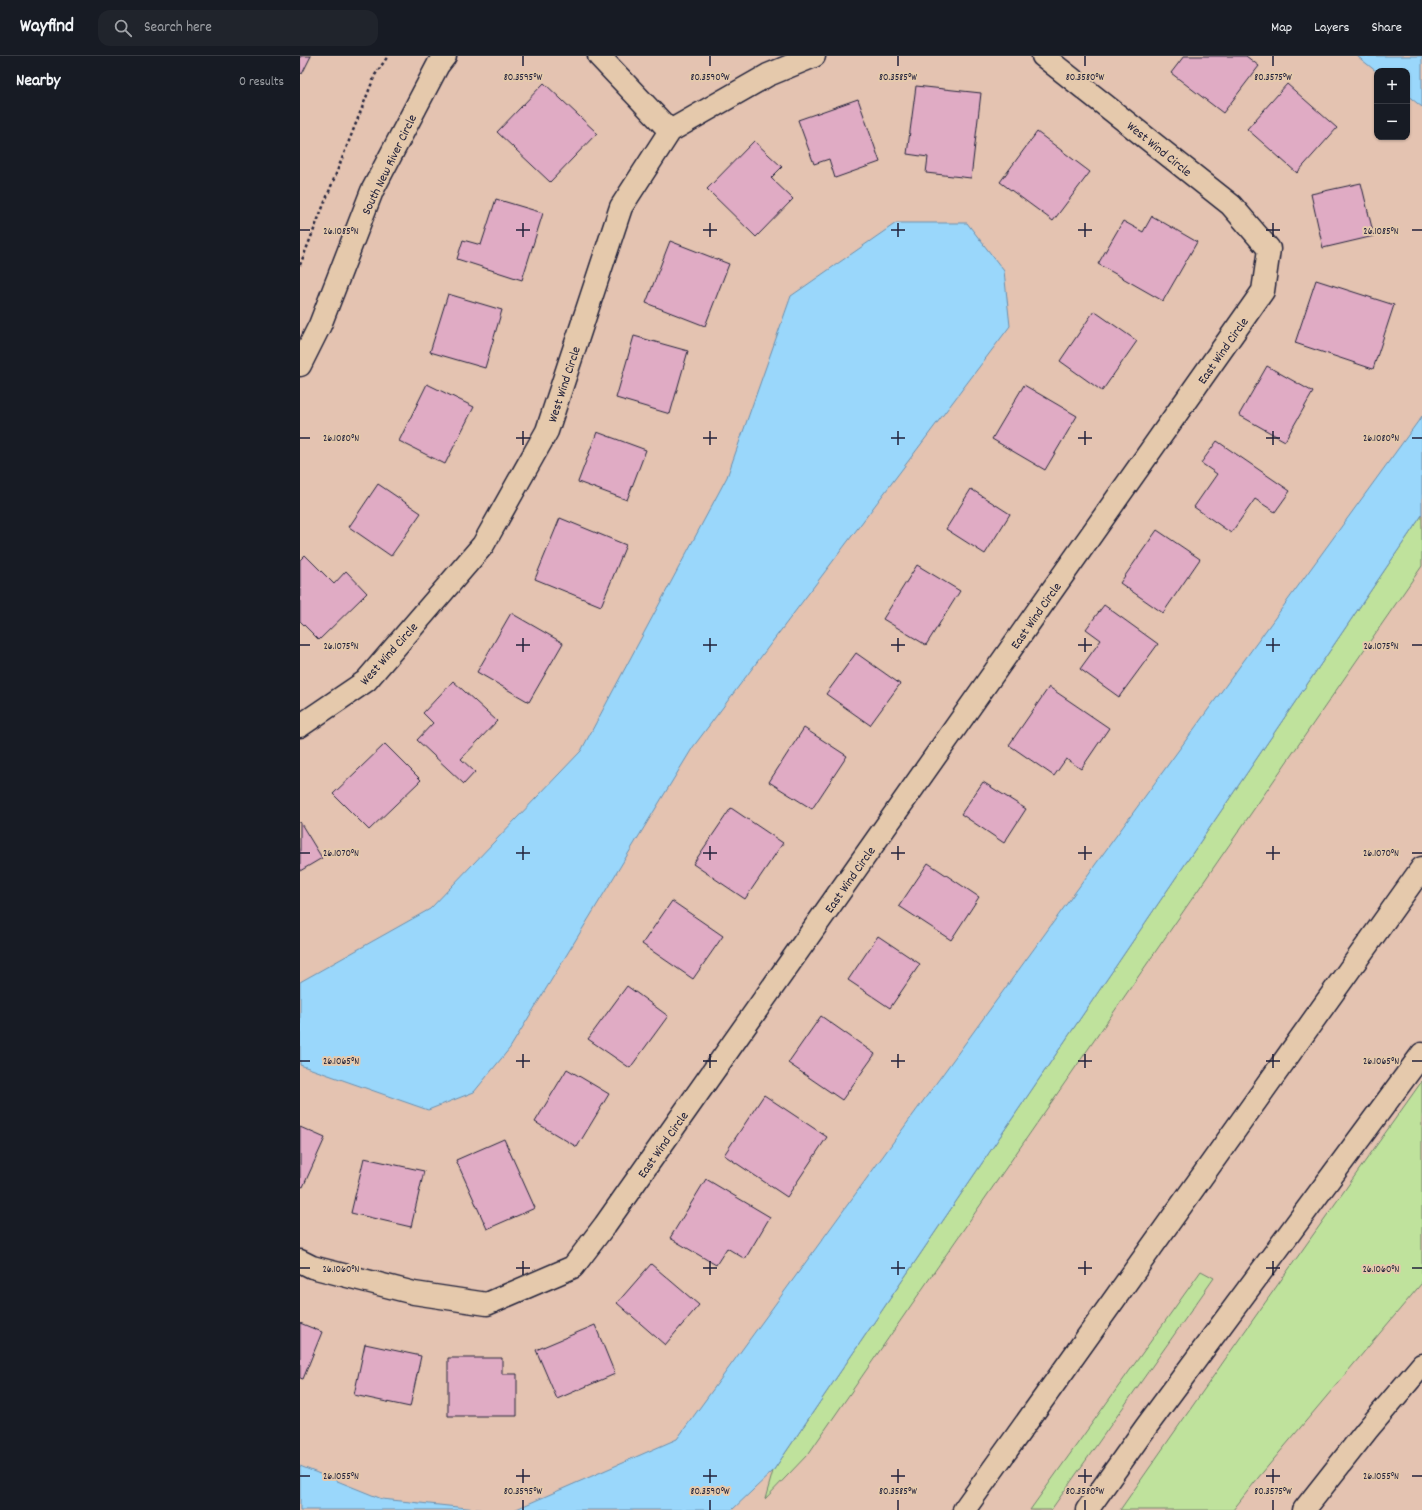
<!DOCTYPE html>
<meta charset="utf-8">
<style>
:root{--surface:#171b24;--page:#20242c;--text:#f1f3f6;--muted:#9ea1a6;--line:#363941}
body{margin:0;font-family:Dekko,sans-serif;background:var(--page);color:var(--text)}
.controls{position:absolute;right:12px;top:12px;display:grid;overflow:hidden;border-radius:8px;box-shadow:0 1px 3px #0004}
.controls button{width:36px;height:36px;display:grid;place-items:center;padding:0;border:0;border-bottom:1px solid var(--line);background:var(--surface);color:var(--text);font:20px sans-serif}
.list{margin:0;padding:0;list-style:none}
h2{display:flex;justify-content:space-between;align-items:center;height:52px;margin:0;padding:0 16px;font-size:17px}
h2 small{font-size:13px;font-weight:400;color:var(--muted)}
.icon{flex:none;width:22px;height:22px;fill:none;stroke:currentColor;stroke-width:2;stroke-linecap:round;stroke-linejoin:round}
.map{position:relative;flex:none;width:1122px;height:1454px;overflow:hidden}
header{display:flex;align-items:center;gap:24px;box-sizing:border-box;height:56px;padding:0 20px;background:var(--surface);border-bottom:1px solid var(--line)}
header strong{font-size:19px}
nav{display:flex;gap:22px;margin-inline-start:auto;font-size:14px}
.search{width:280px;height:36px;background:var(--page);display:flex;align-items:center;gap:10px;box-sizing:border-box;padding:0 14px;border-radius:12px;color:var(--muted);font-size:15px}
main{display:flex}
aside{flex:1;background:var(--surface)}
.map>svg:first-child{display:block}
</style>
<header>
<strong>Wayfind</strong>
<div class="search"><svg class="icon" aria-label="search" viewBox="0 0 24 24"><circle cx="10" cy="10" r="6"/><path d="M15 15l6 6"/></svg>Search here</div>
<nav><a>Map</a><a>Layers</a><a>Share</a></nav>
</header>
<main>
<aside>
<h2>Nearby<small>0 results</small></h2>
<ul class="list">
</ul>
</aside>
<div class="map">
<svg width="1122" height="1454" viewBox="0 0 1122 1454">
<rect width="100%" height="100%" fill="#e4c3b1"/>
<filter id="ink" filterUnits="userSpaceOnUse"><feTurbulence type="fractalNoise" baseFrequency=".025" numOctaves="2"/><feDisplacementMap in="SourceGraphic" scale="8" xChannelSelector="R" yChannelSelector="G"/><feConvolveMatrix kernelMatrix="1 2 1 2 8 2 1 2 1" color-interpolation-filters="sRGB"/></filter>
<g filter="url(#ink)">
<path fill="#bfe29c" stroke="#70826c" d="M 1122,459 L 1122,510 L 509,1397 L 465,1443 L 473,1415 Z
M 1122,1025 L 1122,1227 L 958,1422 L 933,1454 L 820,1454 L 933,1292 Z
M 901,1215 L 914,1222 L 751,1454 L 730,1454 Z"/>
<path fill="#9ad7fb" stroke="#6a8fae" d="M 1057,0 L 1122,0 L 1122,51 L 1107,39 L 1107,15 L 1077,16 Z
M 596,167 L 667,167 L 704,215 L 710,270 L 393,691 L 210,992 L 174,1036 L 128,1054 L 0,1009 L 0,926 L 130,853 L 281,695 L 427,421 L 491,240 Z
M 1122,360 L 1122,459 L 473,1415 L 432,1454 L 214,1454 L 377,1383 Z
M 0,1410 L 82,1443 L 186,1454 L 0,1454 Z"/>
<path fill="#e0abc4" stroke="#22223b" d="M 0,0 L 11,0 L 2,18 L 0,16 Z
M 884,0 L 946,0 L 959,10 L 923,57 L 871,17 Z
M 244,27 L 297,77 L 250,126 L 197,76 Z
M 987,28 L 1037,72 L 997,117 L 947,73 Z
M 616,30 L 681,37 L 671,122 L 626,117 L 628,101 L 607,98 Z
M 558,43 L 580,106 L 535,122 L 529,103 L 514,108 L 498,64 Z
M 737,76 L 790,116 L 753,165 L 700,126 Z
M 454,85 L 482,111 L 471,122 L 493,143 L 456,181 L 407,133 Z
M 1061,127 L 1074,180 L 1023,192 L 1011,138 Z
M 196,143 L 243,157 L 222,224 L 157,203 L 163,184 L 181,189 Z
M 852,160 L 897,186 L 863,245 L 798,208 L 823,165 L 843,176 Z
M 370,185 L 429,208 L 405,270 L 346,247 Z
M 1016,224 L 1094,249 L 1073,313 L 995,287 Z
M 148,238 L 202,254 L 185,312 L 130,296 Z
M 794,255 L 837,285 L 802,335 L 760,305 Z
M 334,280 L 388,295 L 370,358 L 316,342 Z
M 967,310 L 1013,336 L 985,385 L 939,359 Z
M 127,328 L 174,351 L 145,408 L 99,385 Z
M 724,329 L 777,360 L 745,414 L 692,383 Z
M 297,376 L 346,394 L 327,444 L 278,426 Z
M 917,385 L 990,435 L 975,456 L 955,443 L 931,477 L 894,451 L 917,418 L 901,407 Z
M 78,428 L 121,457 L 91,500 L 49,471 Z
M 671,433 L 710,458 L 685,498 L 646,473 Z
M 260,462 L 326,489 L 301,550 L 235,523 Z
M 857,474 L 900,503 L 863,557 L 820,527 Z
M 5,499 L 34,528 L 46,515 L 67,537 L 19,584 L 0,565 L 0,504 Z
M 617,509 L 660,535 L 626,589 L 583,563 Z
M 804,549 L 858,588 L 819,641 L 780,613 L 801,584 L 786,573 Z
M 211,557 L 263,587 L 229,646 L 177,616 Z
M 556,597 L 600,628 L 570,669 L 526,638 Z
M 153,625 L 197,665 L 161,703 L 175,716 L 164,728 L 117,684 L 133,667 L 123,657 Z
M 749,631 L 809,672 L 781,713 L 766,703 L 754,720 L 709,689 Z
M 504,672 L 547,700 L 512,753 L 469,726 Z
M 85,688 L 121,724 L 69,774 L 33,738 Z
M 683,726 L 726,753 L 704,787 L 661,758 Z
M 431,752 L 483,787 L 445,843 L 393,808 Z
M 0,766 L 22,802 L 0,815 Z
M 628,807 L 679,841 L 651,884 L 599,850 Z
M 372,845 L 423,880 L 393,923 L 342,888 Z
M 578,880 L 620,908 L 590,952 L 548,924 Z
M 327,930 L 368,960 L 330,1012 L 288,983 Z
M 521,960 L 575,998 L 542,1044 L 488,1007 Z
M 267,1013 L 309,1038 L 277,1091 L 235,1066 Z
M 464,1039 L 527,1081 L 487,1141 L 424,1099 Z
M 0,1071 L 25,1082 L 3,1131 L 0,1130 Z
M 204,1083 L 235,1152 L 187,1173 L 156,1104 Z
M 64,1102 L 124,1115 L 111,1171 L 51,1157 Z
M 406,1123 L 470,1161 L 445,1203 L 427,1192 L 416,1209 L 370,1182 Z
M 351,1208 L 399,1249 L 365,1289 L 317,1247 Z
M 0,1267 L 22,1276 L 3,1323 L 0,1322 Z
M 295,1269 L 315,1318 L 257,1343 L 236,1294 Z
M 65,1288 L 121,1300 L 110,1351 L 54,1339 Z
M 148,1302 L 202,1302 L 202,1318 L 217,1318 L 217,1360 L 148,1360 Z"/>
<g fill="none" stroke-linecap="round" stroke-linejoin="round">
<defs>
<path id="street" d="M 299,0 L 370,75
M 0,309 L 20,269 L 72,135 L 138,9 L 145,0
M 0,670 L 66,625 L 183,489 L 247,375 L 321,151 L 370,75 L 468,19 L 514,0
M 0,1205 L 12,1211 L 114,1237 L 187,1248 L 273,1211 L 305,1169 L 963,235 L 969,193 L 931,149 L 743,0"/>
<path id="highway" d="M 664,1454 L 1122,812
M 787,1454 L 846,1371 L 1122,998
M 1004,1454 L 1067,1374 L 1122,1309"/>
</defs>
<use href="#street" stroke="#22223b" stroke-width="25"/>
<use href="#highway" stroke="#22223b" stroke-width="25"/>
<path stroke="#22223b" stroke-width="2.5" stroke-dasharray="3 3" stroke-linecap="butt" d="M 0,209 L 75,19 L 88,0"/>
<use href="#street" stroke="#e5c9ac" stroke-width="22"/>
<use href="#highway" stroke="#e5c9ac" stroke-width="22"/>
</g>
</g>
<path fill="none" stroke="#22223b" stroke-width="1.5" d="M 223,0 L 223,10M 410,0 L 410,10M 598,0 L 598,10M 785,0 L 785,10M 973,0 L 973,10M 223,167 L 223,181M 410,167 L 410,181M 598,167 L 598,181M 785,167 L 785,181M 973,167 L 973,181M 0,174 L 10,174M 216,174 L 230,174M 403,174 L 417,174M 591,174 L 605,174M 778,174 L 792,174M 966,174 L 980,174M 1112,174 L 1122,174M 223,375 L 223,389M 410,375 L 410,389M 598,375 L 598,389M 785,375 L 785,389M 973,375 L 973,389M 0,382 L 10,382M 216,382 L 230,382M 403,382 L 417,382M 591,382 L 605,382M 778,382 L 792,382M 966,382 L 980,382M 1112,382 L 1122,382M 223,582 L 223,596M 410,582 L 410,596M 598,582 L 598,596M 785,582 L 785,596M 973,582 L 973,596M 0,589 L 10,589M 216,589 L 230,589M 403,589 L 417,589M 591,589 L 605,589M 778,589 L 792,589M 966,589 L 980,589M 1112,589 L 1122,589M 223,790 L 223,804M 410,790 L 410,804M 598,790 L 598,804M 785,790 L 785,804M 973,790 L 973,804M 0,797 L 10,797M 216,797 L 230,797M 403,797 L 417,797M 591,797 L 605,797M 778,797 L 792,797M 966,797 L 980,797M 1112,797 L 1122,797M 223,998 L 223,1012M 410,998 L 410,1012M 598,998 L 598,1012M 785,998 L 785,1012M 973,998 L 973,1012M 0,1005 L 10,1005M 216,1005 L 230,1005M 403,1005 L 417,1005M 591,1005 L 605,1005M 778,1005 L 792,1005M 966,1005 L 980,1005M 1112,1005 L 1122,1005M 223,1205 L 223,1219M 410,1205 L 410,1219M 598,1205 L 598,1219M 785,1205 L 785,1219M 973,1205 L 973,1219M 0,1212 L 10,1212M 216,1212 L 230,1212M 403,1212 L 417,1212M 591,1212 L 605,1212M 778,1212 L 792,1212M 966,1212 L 980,1212M 1112,1212 L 1122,1212M 223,1413 L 223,1427M 410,1413 L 410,1427M 598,1413 L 598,1427M 785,1413 L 785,1427M 973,1413 L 973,1427M 0,1420 L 10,1420M 216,1420 L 230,1420M 403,1420 L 417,1420M 591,1420 L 605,1420M 778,1420 L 792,1420M 966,1420 L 980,1420M 1112,1420 L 1122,1420M 223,1444 L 223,1454M 410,1444 L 410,1454M 598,1444 L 598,1454M 785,1444 L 785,1454M 973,1444 L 973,1454"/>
<g text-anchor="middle" stroke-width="4" stroke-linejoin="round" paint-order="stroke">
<g font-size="13" fill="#22223b" stroke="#e5c9ac">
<text transform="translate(860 92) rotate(39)" y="5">West Wind Circle</text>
<text transform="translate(88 108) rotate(-64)" y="5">South New River Circle</text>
<text transform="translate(922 294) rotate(-55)" y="5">East Wind Circle</text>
<text transform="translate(263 328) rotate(-72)" y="5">West Wind Circle</text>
<text transform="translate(735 559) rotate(-55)" y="5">East Wind Circle</text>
<text transform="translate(88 597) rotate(-48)" y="5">West Wind Circle</text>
<text transform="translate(549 823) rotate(-55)" y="5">East Wind Circle</text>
<text transform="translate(362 1088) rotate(-55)" y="5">East Wind Circle</text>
</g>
</g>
<g font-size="10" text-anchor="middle" fill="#22223b" stroke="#e5c9ac" stroke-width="4" stroke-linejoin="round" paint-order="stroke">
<text x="223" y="24">80.3595°W</text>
<text x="410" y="24">80.3590°W</text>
<text x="598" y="24">80.3585°W</text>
<text x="785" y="24">80.3580°W</text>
<text x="973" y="24">80.3575°W</text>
<text x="41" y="178">26.1085°N</text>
<text x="1081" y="178">26.1085°N</text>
<text x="41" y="385">26.1080°N</text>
<text x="1081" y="385">26.1080°N</text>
<text x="41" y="593">26.1075°N</text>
<text x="1081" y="593">26.1075°N</text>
<text x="41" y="800">26.1070°N</text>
<text x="1081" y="800">26.1070°N</text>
<text x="41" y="1008">26.1065°N</text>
<text x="1081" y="1008">26.1065°N</text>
<text x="41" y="1216">26.1060°N</text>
<text x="1081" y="1216">26.1060°N</text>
<text x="41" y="1423">26.1055°N</text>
<text x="1081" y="1423">26.1055°N</text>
<text x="223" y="1438">80.3595°W</text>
<text x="410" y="1438">80.3590°W</text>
<text x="598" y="1438">80.3585°W</text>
<text x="785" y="1438">80.3580°W</text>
<text x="973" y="1438">80.3575°W</text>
</g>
</svg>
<div class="controls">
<button>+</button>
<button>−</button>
</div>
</div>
</main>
